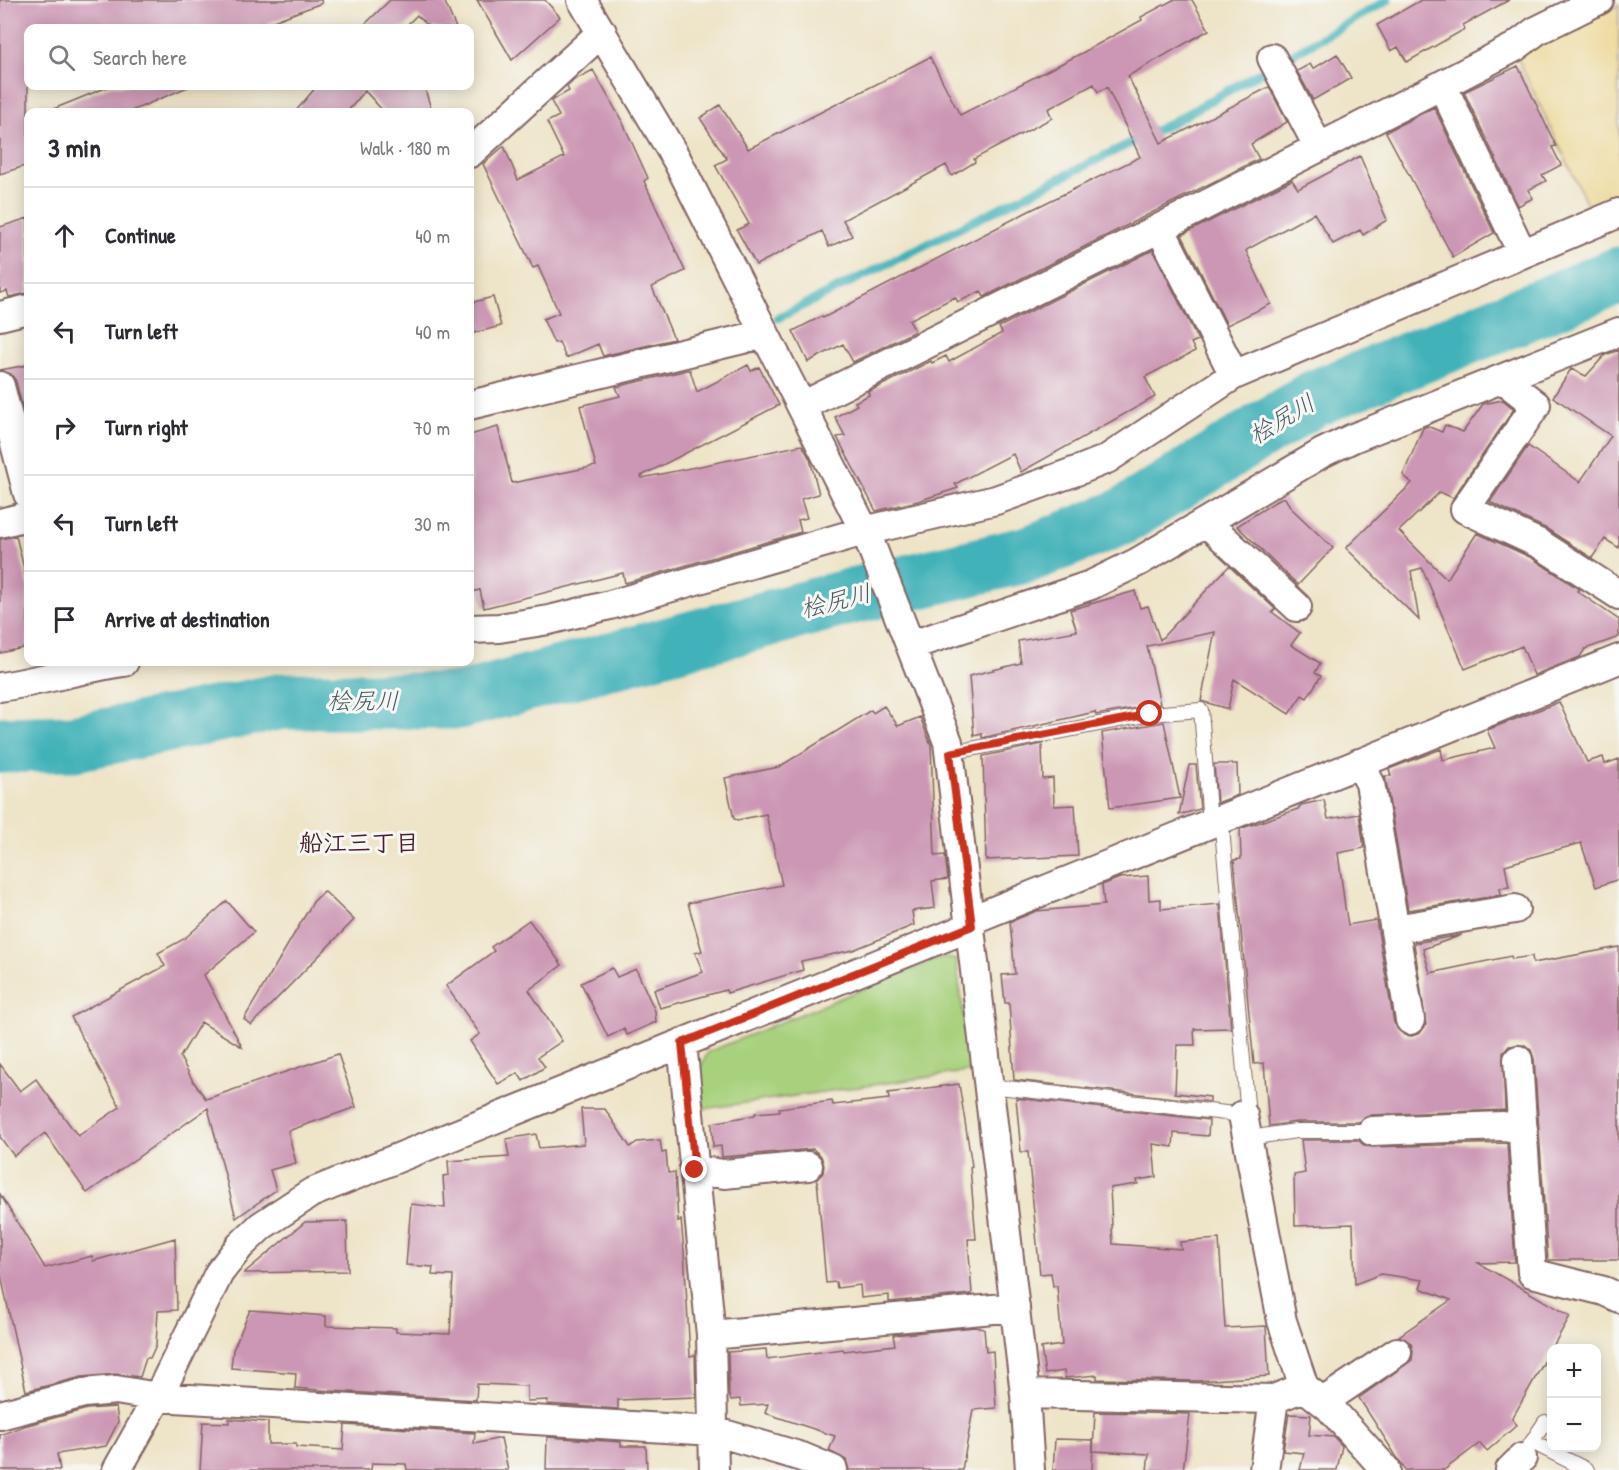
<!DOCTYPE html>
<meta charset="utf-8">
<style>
:root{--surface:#fff;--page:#f2f2f3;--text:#2b2b33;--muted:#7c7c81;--line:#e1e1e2}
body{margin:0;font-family:"Patrick Hand","Klee One",sans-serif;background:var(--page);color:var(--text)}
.controls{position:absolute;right:18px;bottom:18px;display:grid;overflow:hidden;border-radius:12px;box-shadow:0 3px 15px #0003}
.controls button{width:54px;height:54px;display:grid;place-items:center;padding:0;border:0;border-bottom:2px solid var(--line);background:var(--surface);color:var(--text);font:30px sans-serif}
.stop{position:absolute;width:18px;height:18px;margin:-14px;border:4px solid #c8321e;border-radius:50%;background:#fff}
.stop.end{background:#c8321e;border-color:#fff;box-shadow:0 2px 6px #0008}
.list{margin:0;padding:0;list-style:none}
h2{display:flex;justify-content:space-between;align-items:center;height:78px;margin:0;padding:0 24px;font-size:26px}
h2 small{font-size:20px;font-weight:400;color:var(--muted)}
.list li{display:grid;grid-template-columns:39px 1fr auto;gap:18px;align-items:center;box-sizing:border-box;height:96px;padding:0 24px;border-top:2px solid var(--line)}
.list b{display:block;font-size:22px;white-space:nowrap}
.list em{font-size:20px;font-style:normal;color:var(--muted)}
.icon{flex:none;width:33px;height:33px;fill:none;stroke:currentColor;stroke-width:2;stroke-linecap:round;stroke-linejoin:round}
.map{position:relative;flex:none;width:1619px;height:1470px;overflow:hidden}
.search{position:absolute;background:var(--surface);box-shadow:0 3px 15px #0003;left:24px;top:24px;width:450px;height:66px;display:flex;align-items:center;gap:15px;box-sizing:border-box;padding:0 21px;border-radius:12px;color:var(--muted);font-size:22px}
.panel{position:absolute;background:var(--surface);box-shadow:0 3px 15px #0003;left:24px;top:108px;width:450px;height:558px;border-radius:12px}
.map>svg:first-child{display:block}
</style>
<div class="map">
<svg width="1619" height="1470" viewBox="0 0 1619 1470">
<rect width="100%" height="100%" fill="#f6f6f2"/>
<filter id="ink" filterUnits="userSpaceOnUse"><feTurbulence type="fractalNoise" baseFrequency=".0167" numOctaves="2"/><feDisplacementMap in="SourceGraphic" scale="12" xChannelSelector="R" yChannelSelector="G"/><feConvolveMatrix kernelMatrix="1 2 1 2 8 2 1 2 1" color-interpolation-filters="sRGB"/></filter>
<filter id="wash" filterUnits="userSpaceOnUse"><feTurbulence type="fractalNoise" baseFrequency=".008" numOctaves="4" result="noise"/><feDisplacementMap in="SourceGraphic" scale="24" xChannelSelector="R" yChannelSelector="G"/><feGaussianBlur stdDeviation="1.35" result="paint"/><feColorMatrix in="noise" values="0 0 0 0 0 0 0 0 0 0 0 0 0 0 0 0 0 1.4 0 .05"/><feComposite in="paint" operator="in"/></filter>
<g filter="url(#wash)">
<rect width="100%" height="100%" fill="#eee4c8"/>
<path fill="#a8d17d" stroke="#797854" stroke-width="1.5" d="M 941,957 L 956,960 L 971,1071 L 703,1109 L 700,1068 L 708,1052 Z"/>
<path fill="#eeda9e" stroke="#9c7c64" stroke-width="1.5" d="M 1619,5 L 1619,197 L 1590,210 L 1517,57 Z"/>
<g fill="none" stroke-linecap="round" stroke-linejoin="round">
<path stroke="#42b2b9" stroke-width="9" d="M 778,318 L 1169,124 L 1388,0"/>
<path stroke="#42b2b9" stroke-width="57" d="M 0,745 L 74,743 L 283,701 L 459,701 L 853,596 L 1029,554 L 1122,517 L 1313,399 L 1619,275"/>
</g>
<g id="blocks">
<path fill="#cc97b4" d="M 0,0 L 321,0 L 322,3 L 268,23 L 271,28 L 28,28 L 28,165 L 0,174 Z
M 390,0 L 444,0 L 456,28 L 430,28 L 417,15 L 404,28 L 361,28 Z
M 477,0 L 545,0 L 560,17 L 512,60 Z
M 1173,0 L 1192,0 L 1209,30 L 1128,76 L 1161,143 L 1269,87 L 1287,122 L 1251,144 L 1259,159 L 984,297 L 981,291 L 958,302 L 955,297 L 909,320 L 915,331 L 853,362 L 843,344 L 808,362 L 793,331 L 822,316 L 823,318 L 1029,211 L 1140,157 L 1107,87 L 1098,92 L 1094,84 L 1048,109 L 1052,118 L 974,159 L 975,162 L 952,176 L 946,165 L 843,220 L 852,236 L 829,247 L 822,231 L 756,265 L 737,230 L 749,224 L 715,165 L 727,159 L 700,118 L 720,105 L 748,149 L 930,57 L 960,115 L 1082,53 L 1142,20 L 1141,17 Z
M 1421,0 L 1509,0 L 1463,25 L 1465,29 L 1407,62 L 1398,47 L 1391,51 L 1377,25 Z
M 1337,54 L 1351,78 L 1313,100 L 1297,71 L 1310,64 L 1313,69 Z
M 1518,66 L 1556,146 L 1552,147 L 1561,165 L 1542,175 L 1546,181 L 1528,190 L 1533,198 L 1518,206 L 1464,92 Z
M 593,70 L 623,123 L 648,178 L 644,181 L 685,271 L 652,287 L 674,339 L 603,356 L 598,344 L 566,358 L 559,342 L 554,343 L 543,319 L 559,313 L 538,266 L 533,268 L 483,164 L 504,146 L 518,180 L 564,157 L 547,122 L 559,116 L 551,101 L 569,91 L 567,87 L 574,80 Z
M 110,86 L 190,86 L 129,112 L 46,112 Z
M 317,86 L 424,86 L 432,112 L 384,112 L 365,91 L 347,112 L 295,112 Z
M 1434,107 L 1494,233 L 1453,257 L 1386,132 Z
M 1360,156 L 1387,220 L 1363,235 L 1360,230 L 1333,244 L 1314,213 L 1248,249 L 1246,251 L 1271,304 L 1227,325 L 1182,235 L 1292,180 L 1298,189 Z
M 28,218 L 28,293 L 9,297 L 7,291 L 0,293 L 0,227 Z
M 1153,250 L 1198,340 L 1191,343 L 1195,351 L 1145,377 L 1155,397 L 1021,472 L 1013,454 L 955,484 L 958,488 L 918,501 L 876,511 L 837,437 L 845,436 L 835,417 L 857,405 L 855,402 L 869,395 L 868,392 L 931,361 L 932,363 L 946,356 L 949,362 L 1002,333 L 999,327 Z
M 493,297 L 501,326 L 470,334 L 470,303 Z
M 1619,350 L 1619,548 L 1605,539 L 1592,558 L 1547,529 L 1490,502 L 1528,446 L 1580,482 L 1611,436 L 1553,397 L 1571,369 L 1586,376 L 1605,355 Z
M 28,365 L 28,430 L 16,381 L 11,374 L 0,370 Z
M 748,365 L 751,371 L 759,367 L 779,405 L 641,476 L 642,478 L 802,445 L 810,459 L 819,494 L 801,499 L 807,518 L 798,520 L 801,532 L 625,583 L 623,573 L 484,608 L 480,590 L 470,592 L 470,435 L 498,427 L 512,483 L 596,466 L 580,406 L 620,396 L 616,387 L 687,370 L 690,370 L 697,392 Z
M 1503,400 L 1514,409 L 1453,498 L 1440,492 L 1399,531 L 1447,579 L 1477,533 L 1532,558 L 1579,589 L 1577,591 L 1619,620 L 1619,637 L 1585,649 L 1580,657 L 1534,675 L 1522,646 L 1465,669 L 1422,568 L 1411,571 L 1419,620 L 1346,548 L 1412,483 L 1403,475 L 1423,428 L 1427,426 L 1442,432 L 1445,425 L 1463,432 L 1483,404 Z
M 1281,498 L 1285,498 L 1291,508 L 1333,548 L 1298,585 L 1237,526 Z
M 16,536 L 28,585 L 28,647 L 0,653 L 0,539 Z
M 1229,566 L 1275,609 L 1272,612 L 1300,633 L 1291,645 L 1320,663 L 1315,673 L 1321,676 L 1307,698 L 1302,695 L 1289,714 L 1234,679 L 1228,709 L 1201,701 L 1215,632 L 1147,646 L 1160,704 L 1096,715 L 1095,712 L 982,738 L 982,734 L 974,736 L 969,676 L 1021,663 L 1018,641 L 1077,631 L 1070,610 L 1135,591 L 1140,608 L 1148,606 L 1160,640 Z
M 1559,702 L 1587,762 L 1603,757 L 1605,764 L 1619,759 L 1619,879 L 1596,887 L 1581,843 L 1505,865 L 1509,887 L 1500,888 L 1501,895 L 1408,910 L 1385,776 L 1391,776 L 1389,769 L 1441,749 L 1443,760 L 1495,748 L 1487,730 Z
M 884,706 L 898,726 L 920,717 L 931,745 L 935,856 L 945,855 L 948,879 L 932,881 L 935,908 L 912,911 L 914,925 L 880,939 L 853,950 L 801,961 L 803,970 L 727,993 L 726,990 L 660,1008 L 654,990 L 703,972 L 695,953 L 702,951 L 688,903 L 782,885 L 766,814 L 738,820 L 734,819 L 725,778 L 779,767 L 871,710 L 873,713 Z
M 1164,722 L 1180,798 L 1110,808 L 1102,733 Z
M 1042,744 L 1043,779 L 1053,778 L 1054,806 L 1075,805 L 1078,856 L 986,860 L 983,756 Z
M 1214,764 L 1237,764 L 1238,795 L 1217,803 Z
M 1189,765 L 1196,765 L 1200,809 L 1179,815 Z
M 1324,800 L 1328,819 L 1359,814 L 1364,848 L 1338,853 L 1345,907 L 1348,925 L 1376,920 L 1394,1023 L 1404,1035 L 1412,1036 L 1420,1033 L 1426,1025 L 1414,943 L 1462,935 L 1423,949 L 1430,973 L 1511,956 L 1512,959 L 1532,956 L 1533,963 L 1619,947 L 1619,1260 L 1548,1260 L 1534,1059 L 1531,1050 L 1525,1045 L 1509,1046 L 1503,1053 L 1505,1110 L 1371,1115 L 1359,1122 L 1296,1122 L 1269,1126 L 1264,1063 L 1254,1064 L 1234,860 L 1241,859 L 1240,829 L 1298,809 L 1301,805 Z
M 1148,876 L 1149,900 L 1161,899 L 1161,909 L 1220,904 L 1231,1028 L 1194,1029 L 1195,1045 L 1177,1045 L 1175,1093 L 1210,1097 L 1210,1102 L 1014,1080 L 1009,1003 L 1005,1003 L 1002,975 L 1015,974 L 1010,922 L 1036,911 L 1104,905 L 1102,885 L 1120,878 Z
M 324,891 L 354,920 L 251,1025 L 244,1019 L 313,902 Z
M 227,901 L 254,932 L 204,975 L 242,1047 L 201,1022 L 180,1057 L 193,1081 L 206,1099 L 338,1054 L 356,1107 L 288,1131 L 296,1163 L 270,1170 L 276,1190 L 236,1218 L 208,1108 L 87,1193 L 45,1133 L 14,1156 L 0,1137 L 0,1064 L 20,1091 L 36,1079 L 78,1136 L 120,1107 L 71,1017 L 165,966 L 158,953 L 184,939 Z
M 529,920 L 562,965 L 529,990 L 562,1041 L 538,1057 L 545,1067 L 523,1081 L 518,1073 L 498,1084 L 470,1041 L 480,1034 L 446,986 L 494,951 L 491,947 Z
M 612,968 L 617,977 L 636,969 L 655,1011 L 656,1022 L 627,1035 L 624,1029 L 608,1037 L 581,983 Z
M 959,1084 L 972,1166 L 970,1167 L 976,1239 L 968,1239 L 972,1294 L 889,1302 L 889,1295 L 861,1298 L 860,1285 L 837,1288 L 836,1282 L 826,1283 L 817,1179 L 823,1173 L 824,1165 L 821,1156 L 813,1149 L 722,1157 L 721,1146 L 713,1147 L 712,1123 L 755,1115 L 755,1113 L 780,1111 L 779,1108 L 832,1101 L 833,1105 L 889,1099 L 888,1093 Z
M 1016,1098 L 1209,1120 L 1208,1136 L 1174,1133 L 1173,1147 L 1153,1144 L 1156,1177 L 1137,1180 L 1138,1184 L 1110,1188 L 1113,1244 L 1181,1249 L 1180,1242 L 1219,1239 L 1225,1328 L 1266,1326 L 1269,1376 L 1198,1381 L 1097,1379 L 1097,1375 L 1065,1378 L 1064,1371 L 1045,1374 L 1041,1348 L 1062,1345 L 1057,1286 L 1053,1286 L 1051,1273 L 1040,1274 L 1028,1152 L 1021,1152 Z
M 581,1109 L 605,1109 L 630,1147 L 637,1142 L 660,1140 L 662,1153 L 666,1152 L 668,1173 L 675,1172 L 678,1221 L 681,1220 L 684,1251 L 690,1356 L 695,1355 L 696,1397 L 618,1400 L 618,1409 L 547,1404 L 548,1400 L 527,1401 L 527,1386 L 477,1384 L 476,1400 L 332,1391 L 295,1388 L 296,1373 L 231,1368 L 233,1350 L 250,1310 L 326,1316 L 326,1326 L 396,1328 L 396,1332 L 450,1334 L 453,1276 L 432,1275 L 433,1267 L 406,1265 L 411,1204 L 445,1208 L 443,1176 L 449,1175 L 448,1161 L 509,1157 L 506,1139 L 536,1134 L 539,1148 L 584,1144 Z
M 1301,1140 L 1358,1140 L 1365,1146 L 1373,1147 L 1507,1143 L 1515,1262 L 1478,1263 L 1570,1316 L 1512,1419 L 1517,1425 L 1487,1451 L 1480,1443 L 1444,1470 L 1405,1470 L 1359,1398 L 1412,1360 L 1413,1351 L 1411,1343 L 1399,1336 L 1451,1300 L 1420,1288 L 1423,1280 L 1381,1274 L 1355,1284 L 1353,1224 L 1295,1226 L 1294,1175 L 1305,1173 Z
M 0,1194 L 45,1268 L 92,1256 L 93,1261 L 175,1238 L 177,1310 L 158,1311 L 156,1345 L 150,1358 L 146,1358 L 140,1377 L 115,1374 L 82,1377 L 26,1391 L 0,1271 Z
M 347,1221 L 348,1271 L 244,1273 L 305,1222 Z
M 975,1327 L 984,1329 L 986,1352 L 993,1351 L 996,1408 L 973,1410 L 962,1470 L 849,1470 L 846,1460 L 829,1451 L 835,1436 L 765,1413 L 768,1404 L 741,1406 L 740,1399 L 731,1400 L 729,1395 L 728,1352 L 766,1349 L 767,1359 L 843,1349 L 844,1351 L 895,1345 L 893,1335 Z
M 116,1407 L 118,1422 L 106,1446 L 57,1454 L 60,1470 L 0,1470 L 0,1435 L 24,1426 L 87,1409 Z
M 1095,1412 L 1190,1414 L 1183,1470 L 1147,1470 L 1149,1454 L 1093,1451 Z
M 1289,1414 L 1311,1415 L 1309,1435 L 1334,1437 L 1342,1446 L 1337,1470 L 1300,1470 L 1304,1453 L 1283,1451 Z
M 229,1419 L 268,1422 L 268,1444 L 296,1444 L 296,1447 L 343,1450 L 345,1425 L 475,1433 L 474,1444 L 501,1438 L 508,1470 L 407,1470 L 406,1464 L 372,1463 L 371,1470 L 200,1470 L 203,1422 L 229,1423 Z
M 547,1437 L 621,1442 L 621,1446 L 646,1446 L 647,1470 L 546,1470 Z
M 1055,1439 L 1093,1440 L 1092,1470 L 1053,1470 Z"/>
</g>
</g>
<g filter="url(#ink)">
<use href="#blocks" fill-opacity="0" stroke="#836462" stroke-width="1.5"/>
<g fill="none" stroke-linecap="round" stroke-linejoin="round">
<defs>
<path id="service" d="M 950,753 L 1150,714 L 1201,710 L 1210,823
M 990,1086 L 1243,1115 L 1247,1104 L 1221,818
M 1249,1138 L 1296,1131 L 1372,1131
M 1532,1442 L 1587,1470
M 1528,1448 L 1545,1422"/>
<path id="minor" d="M 582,0 L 677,160 L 869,540 L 948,742 L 1025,1394 L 1030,1470
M 1272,58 L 1318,146
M 1442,85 L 1515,47 L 1536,31 L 1599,0
M 470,153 L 602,32
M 1160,228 L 1442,85 L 1522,253
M 0,316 L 28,309
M 1506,377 L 1514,388 L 1536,405 L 1465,509 L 1540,544 L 1619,595
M 0,386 L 28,494
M 470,405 L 764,334
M 802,406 L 1160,228 L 1234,375
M 1206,522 L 1297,607
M 0,523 L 28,516
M 470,629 L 499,628 L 549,620 L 610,605 L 864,531 L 996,500 L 1082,469 L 1107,459 L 1234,375 L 1619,213
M 912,645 L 1091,585 L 1138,562 L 1322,453 L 1353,438 L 1619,332
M 0,687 C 42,681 82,668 124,662
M 1359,763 L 1370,783 L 1410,1020
M 971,920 L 1619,659
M 1395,929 L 1515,909
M 682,1043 L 711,1335 L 714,1470
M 1518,1060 L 1532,1273 L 1604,1291 L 1619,1298
M 1243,1115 L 1282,1321 L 1304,1387
M 1372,1131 L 1503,1126 L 1523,1129
M 695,1170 L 724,1174 L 808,1166
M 711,1335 L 1015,1307
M 1025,1394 L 1274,1399 L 1304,1387 L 1329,1407 L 1386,1470
M 1323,1402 L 1397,1352
M 0,1415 L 84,1393 L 116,1390 L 158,1397 L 714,1431 L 802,1457 L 833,1470
M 117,1470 L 158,1397 L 219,1273 L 240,1246 L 261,1226 L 311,1193 L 972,926
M 1264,1470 L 1274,1399
M 1510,1470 L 1522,1458"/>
</defs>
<use href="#service" stroke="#836462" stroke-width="16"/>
<use href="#minor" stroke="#836462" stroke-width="32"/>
<use href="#service" stroke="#fff" stroke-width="14"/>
<use href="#minor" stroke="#fff" stroke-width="28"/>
</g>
</g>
<g fill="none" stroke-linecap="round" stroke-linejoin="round" filter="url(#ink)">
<path stroke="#c8321e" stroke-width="8" d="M 695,1170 L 682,1043 L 972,926 L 950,753 L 1150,714"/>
</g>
<g text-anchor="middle" stroke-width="6" stroke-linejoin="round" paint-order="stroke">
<g font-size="24" font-style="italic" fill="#475a64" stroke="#f6f6f2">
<text transform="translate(1282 419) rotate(-31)" y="8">桧尻川</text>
<text transform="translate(836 601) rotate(-14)" y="8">桧尻川</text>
<text x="363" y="709">桧尻川</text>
</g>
<g font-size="24" font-weight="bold" fill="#4a1f2b" stroke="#f6f6f2">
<text x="359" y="851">船江三丁目</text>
</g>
</g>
</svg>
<div class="controls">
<button>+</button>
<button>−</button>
</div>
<div class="stop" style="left:1150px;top:714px"></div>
<div class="stop end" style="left:695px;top:1170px"></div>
<div class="search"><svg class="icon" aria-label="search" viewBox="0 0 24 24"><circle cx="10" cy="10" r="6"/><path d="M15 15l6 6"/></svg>Search here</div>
<section class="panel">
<h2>3 min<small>Walk · 180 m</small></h2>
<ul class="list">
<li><svg class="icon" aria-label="ahead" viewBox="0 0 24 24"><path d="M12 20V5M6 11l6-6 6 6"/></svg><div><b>Continue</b></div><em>40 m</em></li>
<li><svg class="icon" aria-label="left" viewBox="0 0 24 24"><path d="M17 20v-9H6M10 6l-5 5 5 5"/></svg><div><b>Turn left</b></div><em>40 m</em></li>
<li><svg class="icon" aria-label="right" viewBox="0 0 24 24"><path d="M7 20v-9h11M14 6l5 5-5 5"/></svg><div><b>Turn right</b></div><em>70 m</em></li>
<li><svg class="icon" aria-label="left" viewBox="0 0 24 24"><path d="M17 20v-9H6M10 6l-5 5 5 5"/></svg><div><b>Turn left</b></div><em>30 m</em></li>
<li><svg class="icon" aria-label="arrive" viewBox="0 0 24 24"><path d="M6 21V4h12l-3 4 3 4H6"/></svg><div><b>Arrive at destination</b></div></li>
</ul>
</section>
</div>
